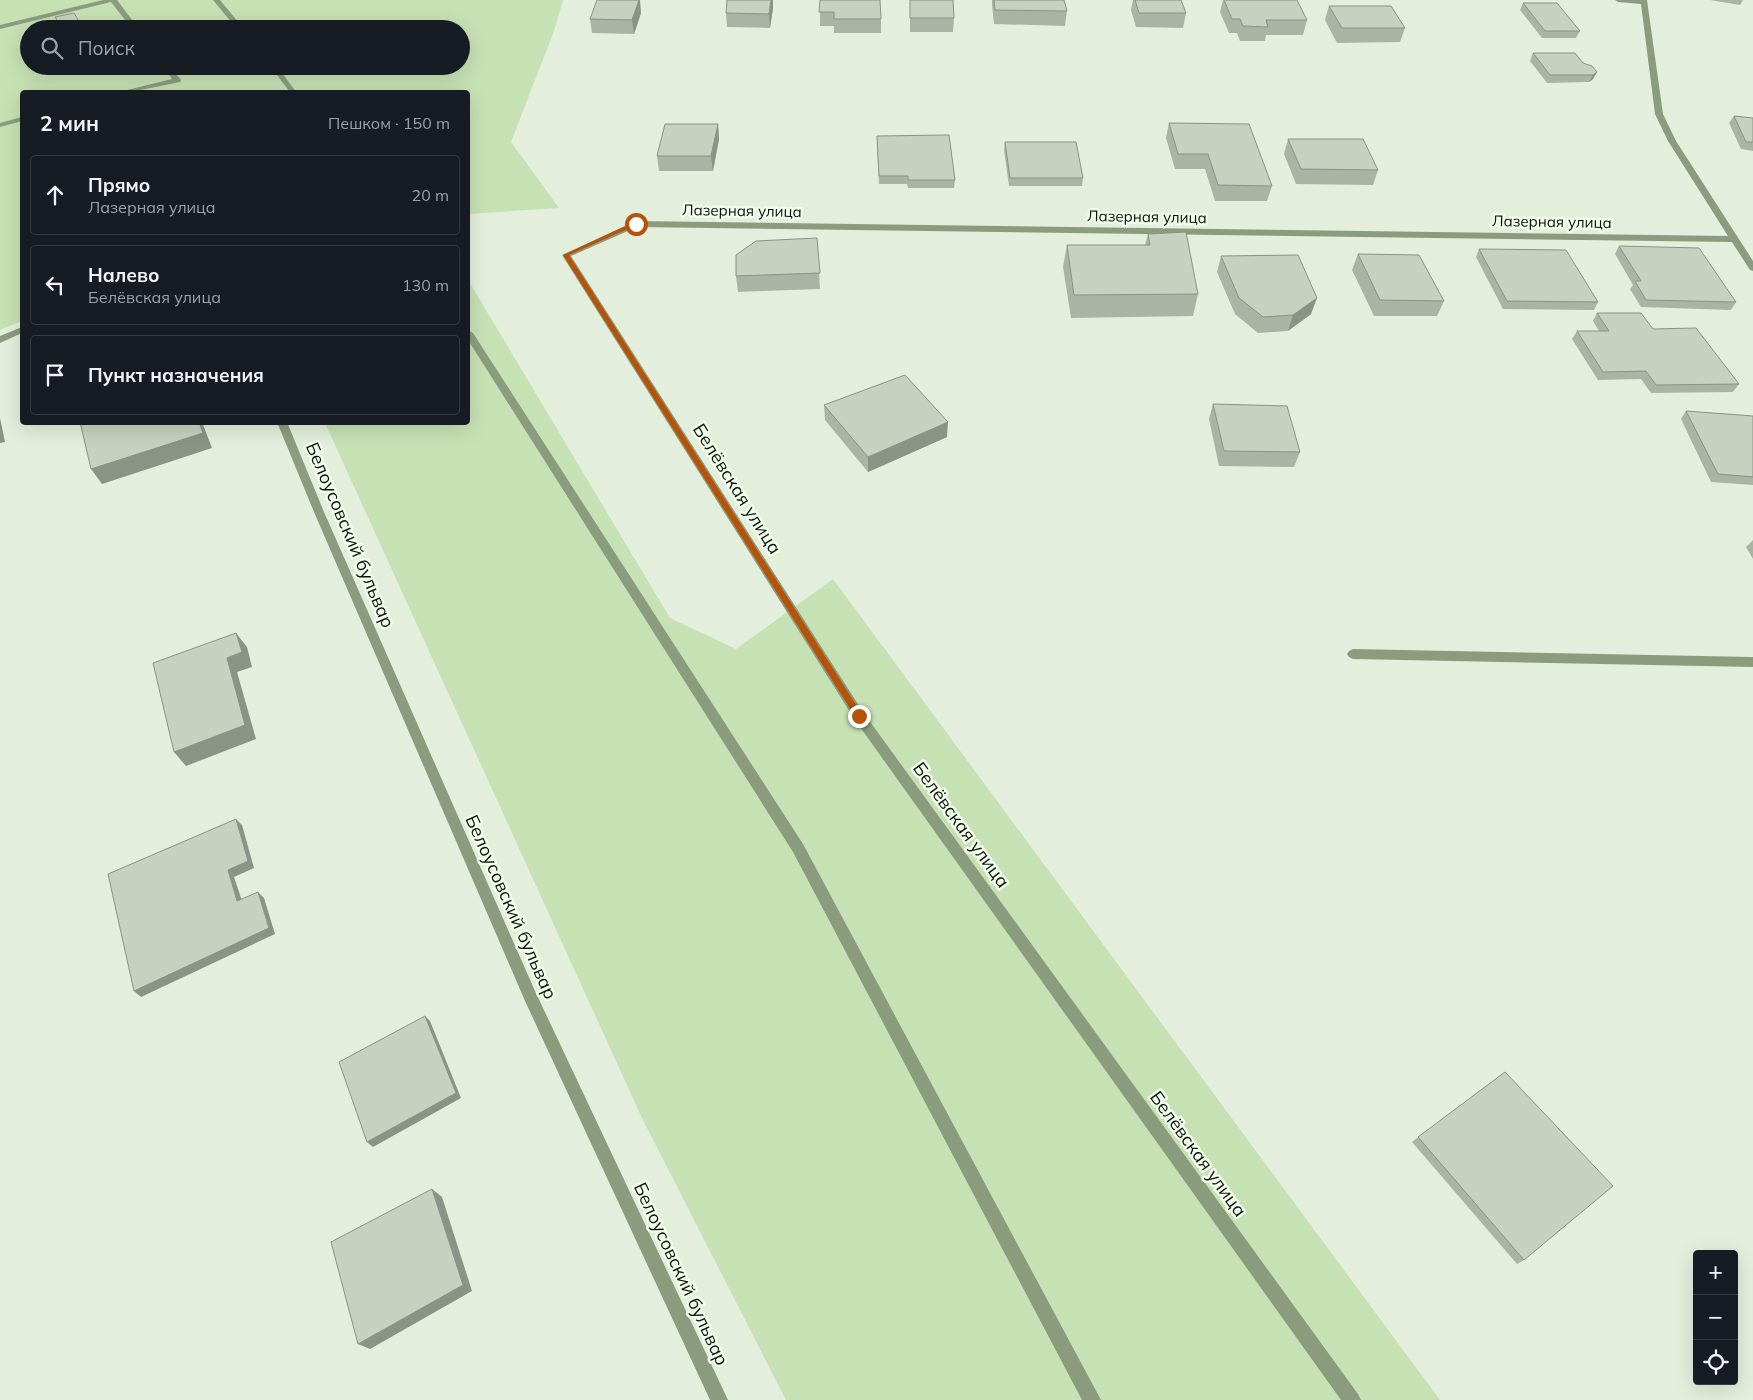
<!DOCTYPE html>
<html lang="ru">
<meta charset="utf-8">
<style>
:root{--surface:#171b24;--page:#242831;--text:#f1f3f6;--muted:#9ea1a6;--line:#363941}
body{margin:0;font-family:Mulish,sans-serif;background:var(--page);color:var(--text)}
.controls{position:absolute;right:15px;bottom:15px;display:grid;overflow:hidden;border-radius:5px;box-shadow:0 5px 20px #0002}
.controls button{width:45px;height:45px;display:grid;place-items:center;padding:0;border:0;border-bottom:1px solid var(--line);background:var(--surface);color:var(--text);font:25px sans-serif}
.stop{position:absolute;width:15px;height:15px;margin:-11px;border:4px solid #b45309;border-radius:50%;background:#fff}
.stop.end{background:#b45309;border-color:#fff;box-shadow:0 1px 5px #0008}
.list{margin:0;padding:0;list-style:none}
h2{display:flex;justify-content:space-between;align-items:center;height:65px;margin:0;padding:0 20px;font-size:21px}
h2 small{font-size:16px;font-weight:400;color:var(--muted)}
.list li{display:grid;grid-template-columns:32px 1fr auto;gap:15px;align-items:center;box-sizing:border-box;height:80px;margin:0 10px 10px;padding:0 10px;border:1px solid var(--line);border-radius:5px}
.list b{display:block;font-size:19px;white-space:nowrap}
.list p{margin:0;font-size:16px;white-space:nowrap;color:var(--muted)}
.list em{font-size:16px;font-style:normal;color:var(--muted)}
.icon{flex:none;width:28px;height:28px;fill:none;stroke:currentColor;stroke-width:2;stroke-linecap:round;stroke-linejoin:round}
.map{position:relative;flex:none;width:1753px;height:1400px;overflow:hidden}
.search{position:absolute;background:var(--surface);box-shadow:0 5px 20px #0002;left:20px;top:20px;width:450px;height:55px;display:flex;align-items:center;gap:12px;box-sizing:border-box;padding:0 18px;border-radius:28px;color:var(--muted);font-size:19px}
.panel{position:absolute;background:var(--surface);box-shadow:0 5px 20px #0002;left:20px;top:90px;width:450px;height:335px;border-radius:5px}
.map>svg:first-child{display:block}
</style>
<div class="map">
<svg width="1753" height="1400" viewBox="0 0 1753 1400">
<rect width="100%" height="100%" fill="#e3eedc"/>
<path fill="#c6e1b4" fill-rule="evenodd" d="M 0,0 L 563,0 L 554,31 L 511,142 L 559,208 L 468,214 L 468,92 L 22,92 L 22,321 L 0,330 ZM 29,29 L 461,29 L 461,66 L 29,66 Z
M 468,268 L 471,285 L 670,618 L 736,649 L 833,579 L 1440,1400 L 786,1400 L 642,1118 L 325,423 L 468,422 Z"/>
<g fill="none" stroke-linecap="round" stroke-linejoin="round">
<path fill="#8b9c7e" fill-rule="evenodd" d="M 103,0 L 117,0 L 139,29 L 132,29 L 111,2 L 0,29 L 0,25 Z
M 213,0 L 220,0 L 244,29 L 237,29 Z
M 1615,0 L 1647,0 L 1663,114 L 1676,141 L 1753,261 L 1753,271 L 1750,270 L 1732,242 L 637,227 L 571,256 L 863,712 L 1358,1394 L 1361,1400 L 1341,1400 L 855,720 L 562,255 L 636,221 L 1728,236 L 1668,141 L 1655,114 L 1641,4 L 1618,2 Z
M 163,66 L 170,66 L 181,80 L 180,82 L 131,92 L 119,92 L 172,79 Z
M 270,66 L 277,66 L 296,92 L 290,92 Z
M 22,117 L 22,121 L 0,127 L 0,123 Z
M 22,327 L 22,333 L 0,343 L 0,336 Z
M 468,330 L 473,333 L 803,844 L 1101,1400 L 1082,1400 L 793,852 L 468,340 Z
M 277,422 L 287,422 L 324,512 L 535,991 L 728,1400 L 710,1400 L 525,1001 L 314,512 Z
M 1353,649 L 1753,657 L 1753,667 L 1353,659 L 1349,657 L 1347,654 L 1349,651 Z"/>
</g>
<path fill="#aab4a4" d="M 820,0 L 881,19 L 881,33 L 834,33 L 834,26 L 820,26 Z
M 910,0 L 954,18 L 953,32 L 910,32 Z
M 992,0 L 1064,0 L 1067,11 L 1065,26 L 994,24 L 992,5 Z
M 1133,0 L 1181,0 L 1186,13 L 1183,28 L 1136,27 L 1131,10 Z
M 1223,0 L 1297,0 L 1307,20 L 1303,35 L 1266,35 L 1265,41 L 1240,41 L 1237,33 L 1229,33 L 1220,12 Z
M 1710,0 L 1743,0 L 1740,5 Z
M 1523,3 L 1580,31 L 1576,38 L 1542,38 L 1520,10 Z
M 1329,6 L 1405,28 L 1400,42 L 1337,43 L 1325,20 Z
M 773,8 L 770,28 L 727,27 L 726,13 Z
M 641,13 L 634,34 L 592,33 L 590,19 Z
M 1533,53 L 1583,63 L 1597,72 L 1593,79 L 1589,82 L 1547,83 L 1530,61 Z
M 1734,116 L 1753,118 L 1753,151 L 1741,149 L 1729,123 Z
M 1169,123 L 1272,186 L 1267,201 L 1215,201 L 1205,169 L 1175,169 L 1166,138 Z
M 718,124 L 719,139 L 713,171 L 659,171 L 657,156 Z
M 1288,139 L 1378,170 L 1373,185 L 1296,184 L 1284,154 Z
M 1005,142 L 1083,178 L 1082,186 L 1009,186 L 1004,150 Z
M 877,144 L 955,180 L 954,188 L 908,188 L 907,184 L 879,184 Z
M 1148,234 L 1198,294 L 1193,316 L 1071,318 L 1063,267 L 1067,245 L 1145,245 Z
M 817,238 L 820,289 L 738,292 L 736,276 Z
M 1619,246 L 1736,302 L 1731,310 L 1641,307 L 1630,289 L 1633,285 L 1615,254 Z
M 1479,249 L 1598,302 L 1594,310 L 1503,309 L 1476,257 Z
M 1358,254 L 1444,301 L 1437,316 L 1374,316 L 1352,270 Z
M 1221,256 L 1311,314 L 1288,331 L 1258,333 L 1235,314 L 1217,272 Z
M 1597,313 L 1653,329 L 1739,384 L 1733,392 L 1651,393 L 1641,379 L 1598,380 L 1572,339 L 1577,331 L 1599,331 L 1593,321 Z
M 1213,404 L 1300,452 L 1294,467 L 1219,466 L 1209,419 Z
M 824,405 L 947,437 L 868,472 L 825,420 Z
M 1686,411 L 1753,416 L 1753,485 L 1711,482 L 1681,419 Z
M 1753,540 L 1753,559 L 1746,547 Z
M 1505,1072 L 1524,1260 L 1517,1264 L 1412,1142 Z"/>
<path fill="#8b9286" d="M 639,0 L 640,0 L 641,13 L 634,34 L 632,20 Z
M 771,0 L 773,0 L 773,8 L 770,28 L 769,14 Z
M 80,23 L 83,29 L 62,29 L 61,27 Z
M 1597,72 L 1593,79 L 1589,82 L 1593,75 Z
M 718,124 L 719,139 L 713,171 L 711,156 Z
M 1317,298 L 1311,314 L 1288,331 L 1293,315 Z
M 0,418 L 5,442 L 0,443 Z
M 199,422 L 202,422 L 212,448 L 102,484 L 91,469 Z
M 948,422 L 947,437 L 868,472 L 868,457 Z
M 236,633 L 247,647 L 252,667 L 237,672 L 256,739 L 186,766 L 174,752 L 227,658 Z
M 236,819 L 242,825 L 254,868 L 234,877 L 244,907 L 237,901 L 228,870 Z
M 258,892 L 264,898 L 275,934 L 141,997 L 134,991 Z
M 425,1016 L 430,1021 L 461,1098 L 373,1147 L 367,1142 Z
M 432,1189 L 442,1197 L 472,1291 L 370,1349 L 358,1344 Z"/>
<path fill="#c6d1bf" stroke="#8b9286" d="M 597,0 L 639,0 L 632,20 L 590,19 Z
M 727,0 L 771,0 L 769,14 L 726,13 Z
M 820,0 L 880,0 L 881,19 L 834,19 L 834,12 L 819,12 Z
M 910,0 L 953,0 L 954,18 L 910,18 Z
M 994,0 L 1064,0 L 1067,11 L 995,10 Z
M 1135,0 L 1181,0 L 1186,13 L 1139,13 Z
M 1224,0 L 1297,0 L 1307,20 L 1266,20 L 1268,27 L 1243,26 L 1240,19 L 1232,19 Z
M 1523,3 L 1557,3 L 1580,31 L 1545,31 Z
M 1329,6 L 1391,6 L 1405,28 L 1342,28 Z
M 74,13 L 80,23 L 61,27 L 55,17 Z
M 1533,53 L 1575,53 L 1583,63 L 1592,66 L 1597,72 L 1593,75 L 1550,75 Z
M 1734,116 L 1753,118 L 1753,142 L 1746,142 Z
M 1169,123 L 1249,124 L 1272,186 L 1218,185 L 1208,154 L 1178,154 Z
M 665,124 L 718,124 L 711,156 L 657,156 Z
M 949,135 L 955,180 L 908,180 L 908,176 L 879,176 L 877,136 Z
M 1288,139 L 1363,139 L 1378,170 L 1301,169 Z
M 1005,142 L 1076,142 L 1083,178 L 1010,178 Z
M 1186,232 L 1198,294 L 1074,295 L 1067,245 L 1150,245 L 1148,234 Z
M 817,238 L 820,273 L 736,276 L 736,255 L 756,241 Z
M 1619,246 L 1699,248 L 1736,302 L 1646,300 L 1635,281 L 1641,281 Z
M 1479,249 L 1566,250 L 1598,302 L 1507,301 Z
M 1358,254 L 1419,255 L 1444,301 L 1380,300 Z
M 1298,255 L 1317,298 L 1293,315 L 1263,317 L 1239,298 L 1221,256 Z
M 1597,313 L 1641,313 L 1653,329 L 1696,328 L 1739,384 L 1656,385 L 1646,371 L 1603,372 L 1577,331 L 1609,331 Z
M 905,375 L 948,422 L 868,457 L 824,405 Z
M 1213,404 L 1287,406 L 1300,452 L 1224,451 Z
M 1686,411 L 1753,416 L 1753,477 L 1718,474 Z
M 80,422 L 199,422 L 203,433 L 91,469 Z
M 236,633 L 242,652 L 227,658 L 245,725 L 174,752 L 153,663 Z
M 236,819 L 248,861 L 228,870 L 237,901 L 258,892 L 269,928 L 134,991 L 108,874 Z
M 425,1016 L 456,1093 L 367,1142 L 339,1062 Z
M 1505,1072 L 1613,1186 L 1524,1260 L 1418,1137 Z
M 432,1189 L 463,1285 L 358,1344 L 331,1242 Z"/>
<path fill="#b45309" d="M 634,222 L 639,224 L 569,255 L 862,714 L 862,718 L 856,718 L 563,255 Z"/>
<g text-anchor="middle" stroke-width="5" stroke-linejoin="round" paint-order="stroke">
<g font-size="15" fill="#0d100a" stroke="#f1fcea">
<text transform="translate(742 211) rotate(1)" y="5">Лазерная улица</text>
<text transform="translate(1147 217) rotate(1)" y="5">Лазерная улица</text>
<text transform="translate(1552 222) rotate(1)" y="5">Лазерная улица</text>
</g>
<g font-size="18" fill="#0d100a" stroke="#f1fcea">
<text transform="translate(737 489) rotate(58)" y="6">Белёвская улица</text>
<text transform="translate(350 535) rotate(67)" y="6">Белоусовский бульвар</text>
<text transform="translate(961 825) rotate(54)" y="6">Белёвская улица</text>
<text transform="translate(511 907) rotate(66)" y="6">Белоусовский бульвар</text>
<text transform="translate(1198 1154) rotate(54)" y="6">Белёвская улица</text>
<text transform="translate(681 1274) rotate(65)" y="6">Белоусовский бульвар</text>
</g>
</g>
</svg>
<div class="controls">
<button>+</button>
<button>−</button>
<button><svg class="icon" aria-label="locate" viewBox="0 0 24 24"><circle cx="12" cy="12" r="6"/><path d="M12 2v4M12 18v4M2 12h4M18 12h4"/></svg></button>
</div>
<div class="stop" style="left:636px;top:224px"></div>
<div class="stop end" style="left:859px;top:716px"></div>
<div class="search"><svg class="icon" aria-label="search" viewBox="0 0 24 24"><circle cx="10" cy="10" r="6"/><path d="M15 15l6 6"/></svg>Поиск</div>
<section class="panel">
<h2>2 мин<small>Пешком · 150 m</small></h2>
<ul class="list">
<li><svg class="icon" aria-label="ahead" viewBox="0 0 24 24"><path d="M12 20V5M6 11l6-6 6 6"/></svg><div><b>Прямо</b><p>Лазерная улица</p></div><em>20 m</em></li>
<li><svg class="icon" aria-label="left" viewBox="0 0 24 24"><path d="M17 20v-9H6M10 6l-5 5 5 5"/></svg><div><b>Налево</b><p>Белёвская улица</p></div><em>130 m</em></li>
<li><svg class="icon" aria-label="arrive" viewBox="0 0 24 24"><path d="M6 21V4h12l-3 4 3 4H6"/></svg><div><b>Пункт назначения</b></div></li>
</ul>
</section>
</div>
